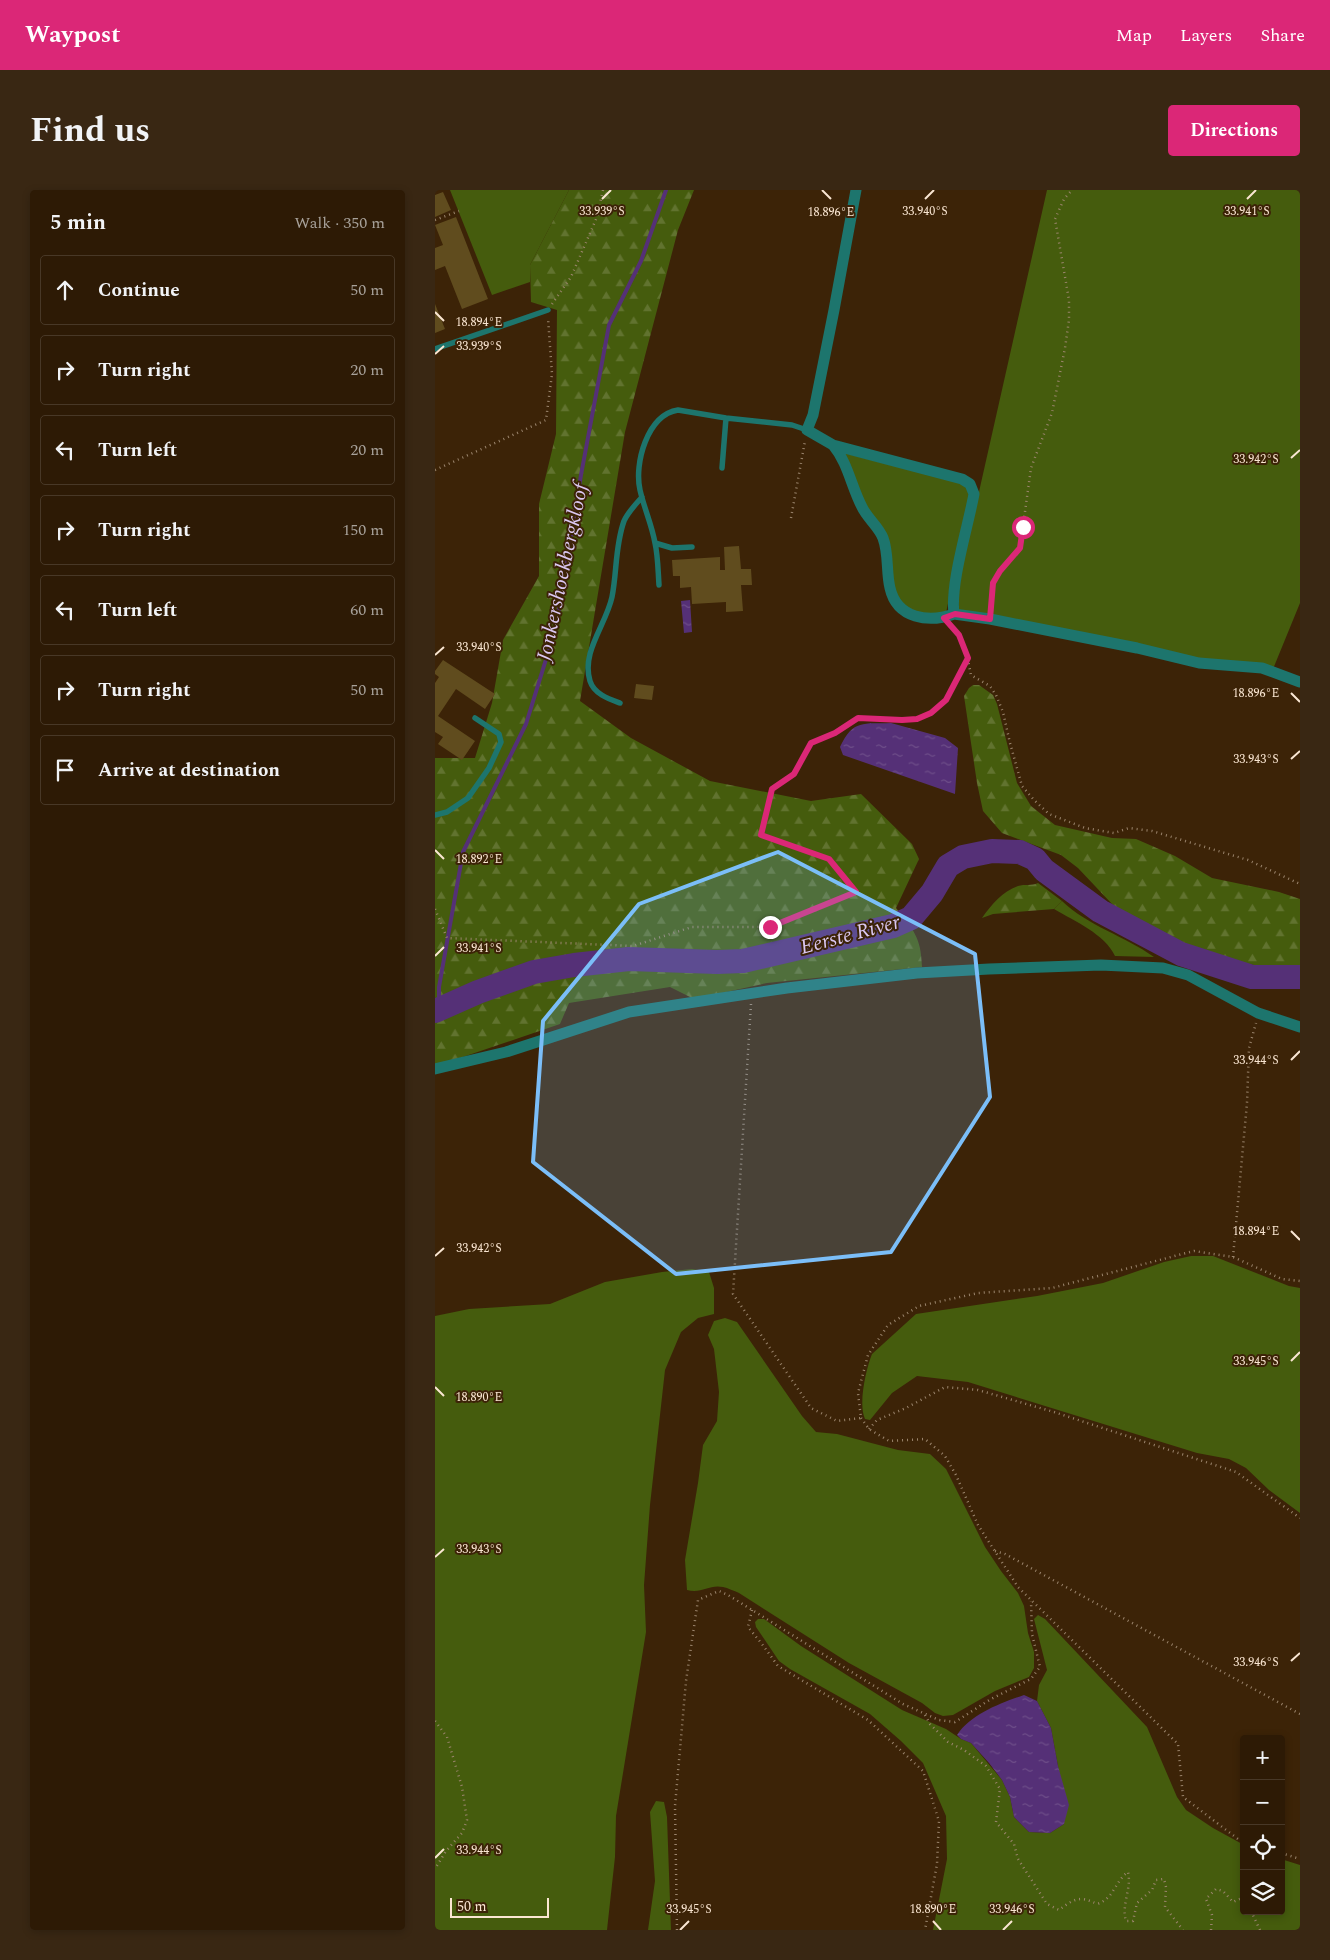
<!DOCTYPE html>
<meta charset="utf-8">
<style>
:root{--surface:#2d1a05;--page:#392713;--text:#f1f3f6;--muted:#a7a19a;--line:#483827;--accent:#db2777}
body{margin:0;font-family:Spectral,serif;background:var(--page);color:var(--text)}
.controls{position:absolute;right:15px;bottom:15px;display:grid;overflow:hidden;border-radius:5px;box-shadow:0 2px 8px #0003}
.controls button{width:45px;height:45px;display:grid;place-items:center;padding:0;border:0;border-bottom:1px solid var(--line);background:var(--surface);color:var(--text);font:25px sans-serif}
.scale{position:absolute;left:15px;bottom:12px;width:99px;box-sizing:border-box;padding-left:5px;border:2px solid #fae6d2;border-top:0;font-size:14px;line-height:18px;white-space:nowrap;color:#fae6d2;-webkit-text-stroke:4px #3c2307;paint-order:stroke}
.stop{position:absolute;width:15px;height:15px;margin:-11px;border:4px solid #db2777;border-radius:50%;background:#fff}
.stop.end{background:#db2777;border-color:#fff;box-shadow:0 1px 5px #0008}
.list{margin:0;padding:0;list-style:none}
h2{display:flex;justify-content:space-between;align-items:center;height:65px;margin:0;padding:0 20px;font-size:21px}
h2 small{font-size:16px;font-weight:400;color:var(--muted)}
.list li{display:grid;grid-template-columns:32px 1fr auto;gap:15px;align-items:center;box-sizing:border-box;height:70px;margin:0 10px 10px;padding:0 10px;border:1px solid var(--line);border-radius:5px}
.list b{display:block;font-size:19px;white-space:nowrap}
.list em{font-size:16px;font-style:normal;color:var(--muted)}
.icon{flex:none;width:28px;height:28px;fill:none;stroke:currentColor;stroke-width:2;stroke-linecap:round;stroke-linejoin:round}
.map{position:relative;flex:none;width:865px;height:1740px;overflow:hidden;border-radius:5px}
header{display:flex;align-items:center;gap:30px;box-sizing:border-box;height:70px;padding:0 25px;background:var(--accent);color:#fff}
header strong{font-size:24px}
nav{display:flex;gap:28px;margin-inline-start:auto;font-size:18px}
.intro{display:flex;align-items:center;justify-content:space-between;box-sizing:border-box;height:120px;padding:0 30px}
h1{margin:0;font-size:35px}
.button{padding:12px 22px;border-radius:5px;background:var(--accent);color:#fff;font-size:18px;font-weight:700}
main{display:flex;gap:30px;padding:0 30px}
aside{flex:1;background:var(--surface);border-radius:5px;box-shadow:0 2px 8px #0003}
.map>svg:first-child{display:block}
</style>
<header>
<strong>Waypost</strong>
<nav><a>Map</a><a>Layers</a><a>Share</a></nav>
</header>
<div class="intro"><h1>Find us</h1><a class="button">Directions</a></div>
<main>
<aside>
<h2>5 min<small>Walk · 350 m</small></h2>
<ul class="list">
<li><svg class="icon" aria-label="ahead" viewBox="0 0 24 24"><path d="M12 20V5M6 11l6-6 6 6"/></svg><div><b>Continue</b></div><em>50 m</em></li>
<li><svg class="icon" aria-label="right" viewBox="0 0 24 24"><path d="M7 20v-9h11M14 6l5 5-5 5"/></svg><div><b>Turn right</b></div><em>20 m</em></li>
<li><svg class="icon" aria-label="left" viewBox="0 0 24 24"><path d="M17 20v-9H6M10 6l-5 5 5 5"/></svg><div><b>Turn left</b></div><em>20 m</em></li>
<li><svg class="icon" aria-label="right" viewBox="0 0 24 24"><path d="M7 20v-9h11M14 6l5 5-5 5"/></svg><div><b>Turn right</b></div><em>150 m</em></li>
<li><svg class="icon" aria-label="left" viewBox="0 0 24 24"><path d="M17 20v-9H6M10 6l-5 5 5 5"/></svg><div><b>Turn left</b></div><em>60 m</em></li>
<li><svg class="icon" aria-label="right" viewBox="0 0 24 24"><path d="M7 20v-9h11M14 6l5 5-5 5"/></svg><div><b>Turn right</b></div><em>50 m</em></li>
<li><svg class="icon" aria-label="arrive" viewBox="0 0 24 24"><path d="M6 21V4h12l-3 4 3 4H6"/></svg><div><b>Arrive at destination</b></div></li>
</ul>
</aside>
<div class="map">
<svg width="865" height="1740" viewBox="0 0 865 1740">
<defs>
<pattern id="forest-firs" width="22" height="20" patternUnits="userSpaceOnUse" patternTransform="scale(1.25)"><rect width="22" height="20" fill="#455c0d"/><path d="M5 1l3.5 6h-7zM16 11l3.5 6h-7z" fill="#61732f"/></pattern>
<pattern id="water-ripples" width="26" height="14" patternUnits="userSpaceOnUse" patternTransform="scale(1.25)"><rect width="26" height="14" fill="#553077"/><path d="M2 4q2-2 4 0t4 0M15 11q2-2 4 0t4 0" fill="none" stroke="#6e4e89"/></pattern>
</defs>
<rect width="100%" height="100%" fill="#3c2307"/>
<path fill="#455c0d" d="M 15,0 L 134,0 L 95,75 L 95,92 L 57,105 Z
M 612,0 L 865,0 L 865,413 L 838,479 L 782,472 L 524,420 L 523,395 Z
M 409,263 L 530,294 L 535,307 L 511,423 L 495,426 L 471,418 L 461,405 L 456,382 Z
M 627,711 C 653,736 690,746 719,767 L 680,766 C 670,744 639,731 619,719 Z
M 756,1066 L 778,1066 L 854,1096 L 865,1098 L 865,1323 L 834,1300 L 811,1278 L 794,1269 L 762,1263 L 533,1192 L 482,1186 L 457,1203 L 435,1230 L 430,1229 C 423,1214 431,1179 437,1164 L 481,1124 L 602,1106 L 668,1093 L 729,1072 Z
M 257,1079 L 274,1082 L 279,1098 L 279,1124 L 263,1128 L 246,1142 L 230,1180 L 215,1315 L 209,1395 L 211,1442 L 181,1626 L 180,1667 L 172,1740 L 0,1740 L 0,1126 L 34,1119 L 115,1114 L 170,1092 L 227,1082 Z
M 290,1128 L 302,1132 L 367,1226 L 381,1242 L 402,1244 L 463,1260 L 495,1264 L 511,1279 L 550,1357 L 566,1381 L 583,1403 L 589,1416 L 593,1443 L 599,1462 L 599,1478 L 594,1487 L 560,1501 L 518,1525 L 508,1526 L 500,1523 L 487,1513 L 414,1473 L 304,1403 C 299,1401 293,1398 288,1397 C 274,1394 267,1404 252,1400 L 250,1370 L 263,1293 L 268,1255 L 282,1231 L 284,1202 L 279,1159 L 273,1145 L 279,1131 Z
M 603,1425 L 610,1429 L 712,1537 L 742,1607 L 751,1620 L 778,1638 L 809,1655 L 809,1721 L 846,1721 L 846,1669 L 865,1675 L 865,1740 L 498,1740 L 512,1669 L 511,1626 L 488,1573 L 466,1551 L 435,1524 L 355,1479 L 344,1471 L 321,1437 L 320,1432 L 323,1429 L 329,1429 L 366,1456 L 467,1520 L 511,1539 L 526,1549 L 536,1553 L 567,1590 L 575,1607 L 579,1627 L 594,1642 L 615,1643 L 629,1634 L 623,1576 L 616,1538 L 602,1511 L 604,1495 L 612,1480 L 599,1429 Z
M 221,1611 L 229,1612 L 232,1627 L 236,1740 L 213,1740 L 220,1691 L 215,1622 Z"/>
<path fill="url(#forest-firs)" d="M 134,0 L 259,0 L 243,40 L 190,242 L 145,511 L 196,548 L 275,591 L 376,611 L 426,604 L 477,654 L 484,669 L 461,718 C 479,741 486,747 487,777 L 332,793 L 259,809 L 235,797 L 134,813 L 125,834 L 10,873 L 0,874 L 0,568 L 40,568 L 57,513 L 68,450 L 104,386 L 104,314 L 121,244 L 122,120 L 96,112 L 95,75 Z
M 538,495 L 544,495 L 558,505 L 562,514 L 582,593 L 596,616 L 620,635 L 677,648 L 701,649 L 740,666 L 777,688 L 844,702 L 865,709 L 865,778 L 835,778 L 803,772 L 764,761 L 715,740 L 677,714 L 643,678 L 626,665 L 567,643 L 548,621 L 542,593 L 529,506 L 534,498 Z
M 603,693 L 627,711 L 619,719 L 558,724 L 547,728 C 557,714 567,702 583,696 C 590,694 596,696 603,693 Z"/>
<path fill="url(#water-ripples)" d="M 255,410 L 257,442 L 249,443 L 246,411 Z
M 456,533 L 510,548 L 523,558 L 520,604 L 408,565 L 405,557 C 418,529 429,534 456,533 Z
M 589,1505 L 602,1511 L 616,1538 L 623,1576 L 634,1615 L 629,1634 L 615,1643 L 594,1642 L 579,1627 L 575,1607 L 567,1590 L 554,1573 L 536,1553 L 526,1549 L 522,1545 C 536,1524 566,1513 589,1505 Z"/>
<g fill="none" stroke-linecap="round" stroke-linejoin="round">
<path stroke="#553077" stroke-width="4" d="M 4,820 L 4,797 L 28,662 L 91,534 L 121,437 L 146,285 L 174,135 L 206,71 L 231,0"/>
<path stroke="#553077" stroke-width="24" d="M 0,821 L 43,802 L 99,782 L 139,775 L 194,769 L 282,772 L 308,771 L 458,736 L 476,728 L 497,703 L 513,676 L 528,667 L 557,661 L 585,662 L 600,669 L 609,680 L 665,721 L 746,764 L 817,787 L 865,787"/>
</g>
<path fill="#604c1e" d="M 8,2 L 16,20 L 0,27 L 0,5 Z
M 21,27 L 53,109 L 27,119 L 10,76 L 0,80 L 0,58 L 8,55 L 0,35 Z
M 0,114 L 10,139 L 0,143 Z
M 304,356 L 306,379 L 316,379 L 317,395 L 306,395 L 308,421 L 291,422 L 291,412 L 257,414 L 256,397 L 245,398 L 245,386 L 238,386 L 237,370 L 285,367 L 285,380 L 290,380 L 289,357 Z
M 8,470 L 60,504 L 50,519 L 21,499 L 3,526 L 40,551 L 27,570 L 3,554 L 8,547 L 0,542 L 0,493 L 4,487 L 0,484 L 0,481 Z
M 201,494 L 219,496 L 217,510 L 199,508 Z"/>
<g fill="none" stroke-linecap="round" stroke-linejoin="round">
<path stroke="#9b856d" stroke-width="2.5" stroke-dasharray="1 4" stroke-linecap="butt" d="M 0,30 L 24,21
M 117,114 L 136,87 L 162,27 L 168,0
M 0,280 L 111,230 L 117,184 L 113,128
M 356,328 L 370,251
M 556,417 L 558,393 L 565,381 L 585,358 L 596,278 L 617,223 L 630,158 L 634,130 L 634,110 L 620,29 L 629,9 L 637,0
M 518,437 L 531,460 L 536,485 L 555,496 L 561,505 L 568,522 L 575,553 L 587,596 L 599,610 L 614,624 L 650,638 L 679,643 L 694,638 L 717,641 L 813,670 L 865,694
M 0,719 L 12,748 L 198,756 L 257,737 L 335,737 L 421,703 L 394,669 L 326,645 L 337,599 L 359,584 L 376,553 L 400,543 L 423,528 L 467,530 L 482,529 L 496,523 L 511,510 L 533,468
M 316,814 L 298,1104 L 376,1218 L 402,1231 L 426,1228 L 423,1203 L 433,1165 L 453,1135 L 484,1116 L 543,1103 L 617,1098 L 759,1061 L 798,1067 L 847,1089 L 865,1091
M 798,1067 L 812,913 L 814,858 L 821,833
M 426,1228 L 434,1239 L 454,1251 L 490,1249 L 510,1266 L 521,1285 L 543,1335 L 583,1397 L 743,1554 L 748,1607 L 803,1649 L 809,1651
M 434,1239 L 442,1230 L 471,1218 L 510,1197 L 543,1200 L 619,1222 L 801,1282 L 865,1328
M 560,1361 L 570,1364 L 865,1524
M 317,1420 L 313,1437 L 327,1454 L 343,1476 L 433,1530 L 488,1581 L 504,1631 L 502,1674 L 490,1740
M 490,1525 L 495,1534 L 513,1552 L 529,1560 L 551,1576 L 565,1599 L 561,1632 L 579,1654 L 583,1669 L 612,1714 L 624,1720 C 639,1709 644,1705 662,1714 C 679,1709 680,1691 693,1682 C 697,1698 686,1715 691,1731 L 698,1731 L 702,1713 L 717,1700 L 721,1690 L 729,1689 L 731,1697 L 730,1717 L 748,1740
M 0,1531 L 12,1547 L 27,1597 L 32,1630 L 27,1643 L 11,1661 L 0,1679
M 846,1663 L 865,1669
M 816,1721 L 825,1740
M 242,1740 L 240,1616 L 251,1491 L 263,1410 L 284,1401 L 293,1405 L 468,1514 L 504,1530 L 520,1532 L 556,1509 L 596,1489 L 605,1477 L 597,1444 L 596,1411
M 776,1740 L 777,1725 L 771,1709 L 781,1699 L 788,1701 L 798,1712 L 809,1707"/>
<path stroke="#1d756d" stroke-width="5.5" d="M 0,159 L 113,120
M 287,278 L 291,228
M 220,353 L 237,358 L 257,357
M 224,395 C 223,381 223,366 220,353 C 217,335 209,318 205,300 C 199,274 212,225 243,220 L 291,228 L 357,235 L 372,240
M 185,513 C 174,509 159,504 155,491 C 146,462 171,435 177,407 C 182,382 180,356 189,331 C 193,322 201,314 207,307
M 0,625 L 12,622 L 33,608 L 54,578 L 66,552 L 64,544 L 40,528"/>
<path stroke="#1d756d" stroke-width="11" d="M 421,0 L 399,120 L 378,225 L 372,240 L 398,255 L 527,289 L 535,294 L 539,304 C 533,337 515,393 519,424 L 555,429 L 702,458 L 764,473 L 827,478 L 865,492
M 398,255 C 413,273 416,296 427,317 C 432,328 444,337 448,348 C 454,364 451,382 455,398 C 462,429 494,433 519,424
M 0,879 L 71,862 L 194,822 L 352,798 L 482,783 L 554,779 L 666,775 L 728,778 L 753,785 L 823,823 L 865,837"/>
</g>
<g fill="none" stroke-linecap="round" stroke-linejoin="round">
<path stroke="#db2777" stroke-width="6" d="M 335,737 L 421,702 L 394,669 L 326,645 L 337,599 L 359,584 L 376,553 L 400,543 L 423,528 L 467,530 L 482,529 L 496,523 L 511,510 L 533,468 L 524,445 L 509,428 L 520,424 L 555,429 L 558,393 L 565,381 L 585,358 L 588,337"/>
</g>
<path fill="#7bbef8" fill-opacity="0.2" stroke="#7bbef8" stroke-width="4" stroke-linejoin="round" d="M 343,662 L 540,764 L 555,907 L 456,1062 L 241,1084 L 98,972 L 108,831 L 204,714 Z"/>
<path fill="none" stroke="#fae6d2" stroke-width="2" d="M 387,0 L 396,9M 167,9 L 176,0M 490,9 L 499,0M 812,9 L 821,0M 0,122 L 9,131M 0,164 L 9,156M 856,268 L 865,260M 0,465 L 9,457M 856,503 L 865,512M 856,569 L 865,561M 0,660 L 9,669M 0,766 L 9,757M 856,870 L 865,861M 856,1041 L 865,1050M 0,1066 L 9,1058M 856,1171 L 865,1162M 0,1197 L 9,1206M 0,1367 L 9,1359M 856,1471 L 865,1463M 0,1668 L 9,1659M 498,1731 L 506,1740M 245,1740 L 254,1731M 568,1740 L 577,1731"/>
<g text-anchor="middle" stroke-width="4" stroke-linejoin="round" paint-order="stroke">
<g font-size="21" font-style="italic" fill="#dbc8f2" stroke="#3c2307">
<text transform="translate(127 382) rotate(-78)" y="7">Jonkershoekbergkloof</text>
<text transform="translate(415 744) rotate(-15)" y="7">Eerste River</text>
</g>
</g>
<g font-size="12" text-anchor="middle" fill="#fae6d2" stroke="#3c2307" stroke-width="4" stroke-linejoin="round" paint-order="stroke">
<text x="167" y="25">33.939°S</text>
<text x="490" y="25">33.940°S</text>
<text x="812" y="25">33.941°S</text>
<text x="396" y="26">18.896°E</text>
<text x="44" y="136">18.894°E</text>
<text x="44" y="160">33.939°S</text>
<text x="821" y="273">33.942°S</text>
<text x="44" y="461">33.940°S</text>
<text x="821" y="507">18.896°E</text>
<text x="821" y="573">33.943°S</text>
<text x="44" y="673">18.892°E</text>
<text x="44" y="762">33.941°S</text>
<text x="821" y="874">33.944°S</text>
<text x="821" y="1045">18.894°E</text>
<text x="44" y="1062">33.942°S</text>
<text x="821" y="1175">33.945°S</text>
<text x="44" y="1211">18.890°E</text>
<text x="44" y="1363">33.943°S</text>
<text x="821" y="1476">33.946°S</text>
<text x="44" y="1664">33.944°S</text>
<text x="498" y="1723">18.890°E</text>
<text x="254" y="1723">33.945°S</text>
<text x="577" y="1723">33.946°S</text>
</g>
</svg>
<div class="controls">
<button>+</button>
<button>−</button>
<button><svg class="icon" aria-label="locate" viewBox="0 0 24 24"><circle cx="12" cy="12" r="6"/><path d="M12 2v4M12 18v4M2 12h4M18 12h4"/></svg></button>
<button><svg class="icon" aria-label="layers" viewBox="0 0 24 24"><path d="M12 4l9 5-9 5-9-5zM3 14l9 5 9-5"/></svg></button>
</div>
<div class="scale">50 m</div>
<div class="stop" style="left:588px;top:337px"></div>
<div class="stop end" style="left:335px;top:737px"></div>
</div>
</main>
